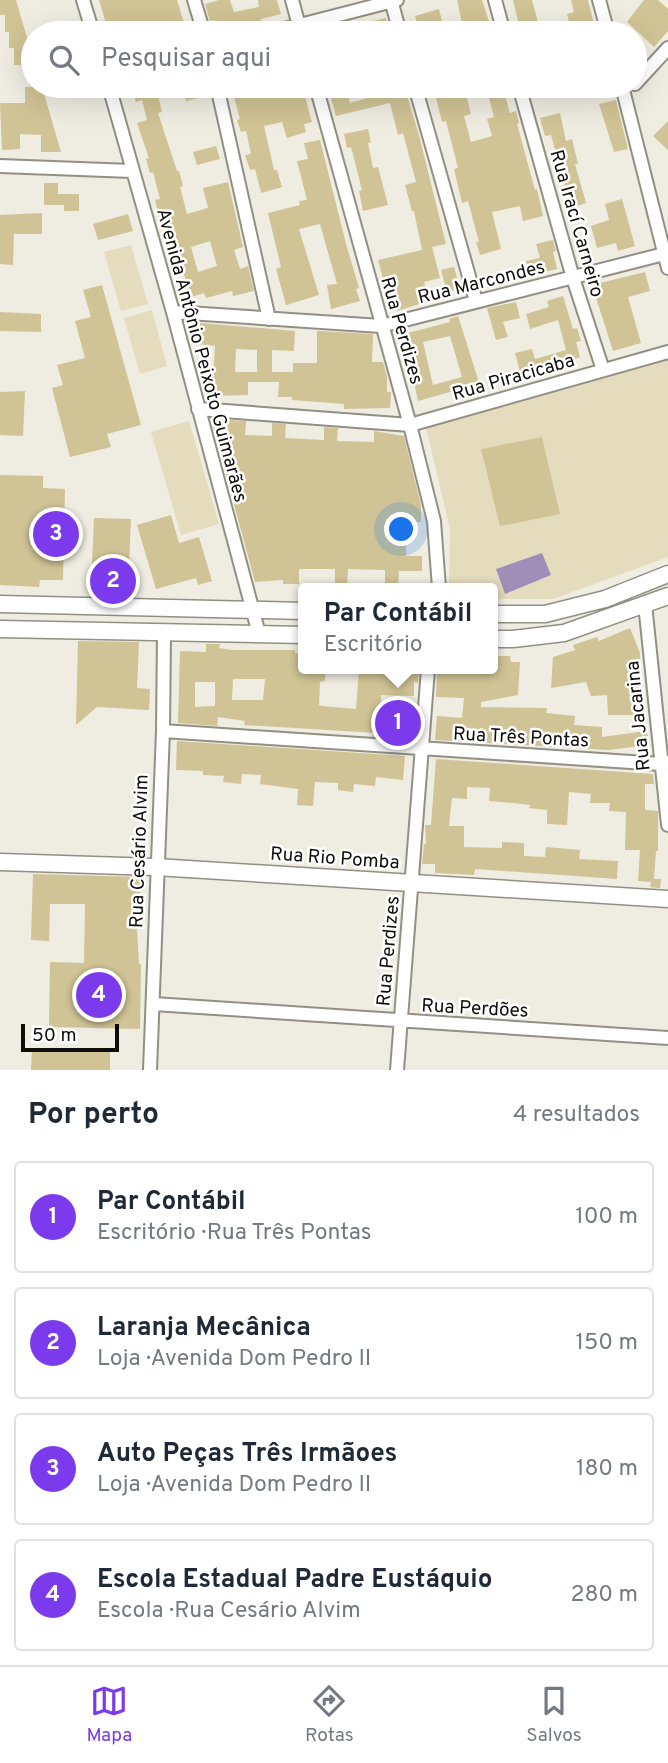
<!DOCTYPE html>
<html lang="pt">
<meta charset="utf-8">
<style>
:root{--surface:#fff;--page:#f2f2f3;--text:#1f2937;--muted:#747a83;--line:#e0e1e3;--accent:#7c3aed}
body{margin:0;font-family:Overpass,sans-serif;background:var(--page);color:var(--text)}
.scale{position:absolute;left:21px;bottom:18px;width:98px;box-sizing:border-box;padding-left:7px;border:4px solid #0f0e0a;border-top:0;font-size:19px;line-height:24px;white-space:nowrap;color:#0f0e0a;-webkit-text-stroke:5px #fff;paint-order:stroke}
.you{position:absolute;left:402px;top:530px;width:24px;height:24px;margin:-18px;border:5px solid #fff;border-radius:50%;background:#1a73e8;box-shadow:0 0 0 10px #1a73e833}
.badge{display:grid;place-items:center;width:46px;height:46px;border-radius:50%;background:var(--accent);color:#fff;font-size:23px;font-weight:700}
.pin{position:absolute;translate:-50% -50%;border:4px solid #fff;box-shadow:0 2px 7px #0006}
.popup{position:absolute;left:298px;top:583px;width:200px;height:91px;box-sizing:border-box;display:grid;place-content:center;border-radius:7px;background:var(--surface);filter:drop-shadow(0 2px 5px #0005);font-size:23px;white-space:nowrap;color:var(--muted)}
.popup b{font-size:26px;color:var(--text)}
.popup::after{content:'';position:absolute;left:50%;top:100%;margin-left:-14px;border:14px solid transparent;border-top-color:var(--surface)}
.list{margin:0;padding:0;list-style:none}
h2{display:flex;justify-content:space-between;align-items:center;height:91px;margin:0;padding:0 28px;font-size:30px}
h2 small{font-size:23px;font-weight:400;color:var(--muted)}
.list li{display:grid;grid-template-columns:46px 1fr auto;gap:21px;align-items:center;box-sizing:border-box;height:112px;margin:0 14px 14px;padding:0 14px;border:2px solid var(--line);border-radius:7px}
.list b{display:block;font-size:26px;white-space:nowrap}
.list p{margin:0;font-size:23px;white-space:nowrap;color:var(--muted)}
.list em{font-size:23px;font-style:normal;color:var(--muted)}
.icon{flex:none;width:38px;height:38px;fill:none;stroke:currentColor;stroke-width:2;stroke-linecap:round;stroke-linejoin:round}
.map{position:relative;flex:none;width:668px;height:1070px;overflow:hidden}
.search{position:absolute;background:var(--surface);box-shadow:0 7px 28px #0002;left:21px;right:21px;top:21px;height:77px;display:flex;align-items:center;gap:18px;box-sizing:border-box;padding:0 24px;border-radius:38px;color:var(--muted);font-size:26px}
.sheet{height:595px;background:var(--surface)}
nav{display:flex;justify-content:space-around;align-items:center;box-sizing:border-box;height:98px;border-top:2px solid var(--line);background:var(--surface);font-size:19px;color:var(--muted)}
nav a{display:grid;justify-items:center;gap:4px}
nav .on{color:var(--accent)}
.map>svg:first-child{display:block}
</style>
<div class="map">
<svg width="668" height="1070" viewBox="0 0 668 1070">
<rect width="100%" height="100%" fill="#efece1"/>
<path fill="#e5dcbe" d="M 131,245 L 148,304 L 121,311 L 104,252 Z
M 152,310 L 167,366 L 140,374 L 124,318 Z
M 668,355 L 668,557 L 553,599 L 493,599 L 492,588 L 449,588 L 450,529 L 426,428 Z
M 189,421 L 219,524 L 181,535 L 151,432 Z"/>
<path fill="#9f8eb8" d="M 542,553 L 551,575 L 505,594 L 496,569 Z"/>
<path fill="#d0c395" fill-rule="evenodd" d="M 0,0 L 16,0 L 31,51 L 33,66 L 14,65 L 14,48 L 9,48 L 9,32 L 5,32 L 5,15 L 0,15 Z
M 99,0 L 177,0 L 187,33 L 109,33 Z
M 219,0 L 230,0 L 234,12 L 259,7 L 258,0 L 277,0 L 281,14 L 261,19 L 261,23 L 250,26 L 249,24 L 216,31 L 214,20 L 210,21 L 205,4 Z
M 457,0 L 482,0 L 490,25 L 464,32 Z
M 513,0 L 532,0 L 541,33 L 521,33 Z
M 571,0 L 588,0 L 596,33 L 572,33 L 567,14 L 574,12 Z
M 644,0 L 658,0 L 668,9 L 668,31 L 654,47 L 627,22 Z
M 439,9 L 445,33 L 420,33 L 415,16 Z
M 386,18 L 389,33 L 351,33 L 351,29 L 374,24 L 373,21 Z
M 139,86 L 156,86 L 162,112 L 158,113 L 177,171 L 179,171 L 183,186 L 180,187 L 187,214 L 208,208 L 203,188 L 228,182 L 243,247 L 234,250 L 240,269 L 248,266 L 254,291 L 233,296 L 232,291 L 206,298 L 204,293 L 191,297 L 181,265 L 178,265 L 166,215 L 159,217 L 155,200 L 160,199 L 153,172 L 150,173 L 146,159 L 149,158 L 137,123 L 147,120 L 142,100 L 136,102 L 132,88 ZM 210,241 L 217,266 L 198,272 L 191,247 Z
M 182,86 L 200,86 L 203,97 L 186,101 Z
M 231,86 L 302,86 L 312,122 L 304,124 L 306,132 L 287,138 L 282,122 L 264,126 L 274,170 L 277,170 L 282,187 L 261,193 L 255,169 L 250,170 L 245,155 L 251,154 L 246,131 L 241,132 L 237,120 L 240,119 Z
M 334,86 L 345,86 L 350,103 L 371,97 L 369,86 L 404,86 L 419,135 L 446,244 L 432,247 L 440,278 L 424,282 L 429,301 L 397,311 L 391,286 L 385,286 L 378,260 L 422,250 L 414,211 L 412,211 L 405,185 L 416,182 L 403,133 L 398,135 L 390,103 L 336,116 L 328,88 Z
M 464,86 L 471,114 L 464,116 L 471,142 L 492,136 L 487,119 L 494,117 L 486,86 L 502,86 L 510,113 L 516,111 L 519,123 L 517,124 L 535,190 L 537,189 L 543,216 L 523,221 L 520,206 L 492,212 L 501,249 L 480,255 L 476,242 L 479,242 L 468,201 L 462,203 L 454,169 L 458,168 L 446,121 L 442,122 L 435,94 Z
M 532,86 L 570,86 L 571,91 L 534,98 Z
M 25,87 L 42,87 L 61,152 L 41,152 L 41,135 L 20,134 L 20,149 L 2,150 L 0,103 L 25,103 Z
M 616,100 L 628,149 L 614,152 L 599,104 Z
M 560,113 L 566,141 L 572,139 L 578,164 L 575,164 L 586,203 L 571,208 L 551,135 L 545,136 L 540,118 Z
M 668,121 L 668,150 L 653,136 Z
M 368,129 L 371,142 L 368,143 L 373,168 L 378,167 L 388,205 L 363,211 L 359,191 L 362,190 L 351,147 L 347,148 L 344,134 Z
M 320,140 L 346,244 L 359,288 L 356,289 L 360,301 L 331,309 L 327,285 L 337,284 L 320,224 L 299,229 L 319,295 L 286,305 L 276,269 L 281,267 L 268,213 L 300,205 L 299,201 L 307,200 L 297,161 L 308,159 L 304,143 Z
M 216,146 L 220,159 L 197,165 L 193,152 Z
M 44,183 L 58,183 L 58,194 L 79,194 L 79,211 L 64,211 L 64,205 L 44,205 Z
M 622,199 L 635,246 L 618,251 L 616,243 L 597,248 L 591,226 L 609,220 L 605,204 Z
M 42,213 L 42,234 L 14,234 L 13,265 L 0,264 L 0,215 Z
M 128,214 L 133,231 L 98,240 L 93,224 Z
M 553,240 L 556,251 L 553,252 L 557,269 L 530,275 L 526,261 L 540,258 L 536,244 Z
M 454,267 L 460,288 L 447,292 L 441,270 Z
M 645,272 L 650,291 L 628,297 L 641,343 L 613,351 L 592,285 Z
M 102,285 L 141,425 L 107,434 L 111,447 L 70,457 L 52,388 L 63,385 L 57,365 L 85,358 L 75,321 L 91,317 L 83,290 Z
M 563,296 L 573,329 L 577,328 L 581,341 L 576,342 L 580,357 L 521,376 L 515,353 L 532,349 L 535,359 L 566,350 L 558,320 L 530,329 L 526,314 L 549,307 L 547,301 Z
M 516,302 L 520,318 L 503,322 L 508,337 L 496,340 L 487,308 Z
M 0,312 L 41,314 L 41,332 L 0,331 Z
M 458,316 L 482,392 L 466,396 L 464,388 L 418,401 L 404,334 L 450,322 L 449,319 ZM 450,336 L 462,377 L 433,385 L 423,342 Z
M 200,323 L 295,331 L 294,351 L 272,350 L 272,372 L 293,372 L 293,363 L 317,363 L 317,331 L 373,334 L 372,362 L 383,362 L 387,377 L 387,392 L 391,392 L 390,408 L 344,409 L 344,404 L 292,400 L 292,397 L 278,397 L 279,382 L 248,382 L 248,395 L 212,396 L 215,346 L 198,344 ZM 236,349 L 257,350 L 257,372 L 235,372 Z
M 25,391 L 23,436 L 0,435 L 0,392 Z
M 211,419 L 246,421 L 245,435 L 272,436 L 272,423 L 286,424 L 285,438 L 324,440 L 324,427 L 338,428 L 337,441 L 374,442 L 374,431 L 404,436 L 421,505 L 421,522 L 406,522 L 406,556 L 422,556 L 422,571 L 399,571 L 398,587 L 385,587 L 385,570 L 348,569 L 347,586 L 335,586 L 335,569 L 299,569 L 299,584 L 283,584 L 283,580 L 255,582 Z
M 542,437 L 560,514 L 500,526 L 481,449 Z
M 0,475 L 43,476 L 43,488 L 65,489 L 63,580 L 40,580 L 39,587 L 0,585 Z
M 171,515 L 179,543 L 199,537 L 212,581 L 198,585 L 196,578 L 156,589 L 137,525 Z
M 94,518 L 131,519 L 128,590 L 91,588 Z
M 630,628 L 640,653 L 641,687 L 636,688 L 637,715 L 608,715 L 607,695 L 591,696 L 586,682 L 551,688 L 553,657 L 575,650 L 573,645 L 597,637 L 599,641 Z
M 78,641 L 139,642 L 137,688 L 150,689 L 149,710 L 97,707 L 76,725 Z
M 206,644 L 220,644 L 219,648 L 232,650 L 295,650 L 295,653 L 304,653 L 304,669 L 325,669 L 325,681 L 320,682 L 319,705 L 322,706 L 356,709 L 359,669 L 419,669 L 418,683 L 414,682 L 414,696 L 381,695 L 380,713 L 411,715 L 410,735 L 244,725 L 245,721 L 218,717 L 217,726 L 178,723 L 180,651 L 206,652 ZM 233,679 L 265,679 L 263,700 L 232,700 ZM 195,682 L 215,682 L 215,706 L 195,707 Z
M 493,656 L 510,656 L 511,662 L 520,662 L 518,695 L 481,702 L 481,707 L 547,708 L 546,713 L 575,716 L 574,725 L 602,727 L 602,737 L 647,731 L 649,745 L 608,750 L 435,740 L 437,716 L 462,718 L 464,698 L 436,697 L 437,669 L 493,669 Z
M 177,741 L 405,756 L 403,780 L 376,777 L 375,786 L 354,784 L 353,792 L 338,790 L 338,783 L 315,782 L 313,806 L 297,805 L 298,789 L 260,784 L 261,775 L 242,774 L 241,784 L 223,782 L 224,776 L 203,775 L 203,771 L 176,770 Z
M 436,759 L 653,774 L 654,784 L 645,784 L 645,810 L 658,811 L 658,851 L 656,851 L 654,879 L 661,879 L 660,888 L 650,887 L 651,882 L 638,881 L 640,850 L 625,850 L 626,812 L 609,811 L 610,803 L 590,803 L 591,794 L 569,792 L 567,825 L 547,824 L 547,810 L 529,808 L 530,805 L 513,803 L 489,801 L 490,788 L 467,787 L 467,799 L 452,798 L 449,826 L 464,826 L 464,847 L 502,848 L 502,842 L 524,843 L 524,856 L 545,857 L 546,847 L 580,850 L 579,859 L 618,861 L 617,879 L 475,869 L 474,875 L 435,873 L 435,864 L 422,864 L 424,844 L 426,844 L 425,825 L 431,825 Z
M 33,874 L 140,877 L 140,929 L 137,929 L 139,964 L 141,964 L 140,1029 L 49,1027 L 50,962 L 84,963 L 85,904 L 50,904 L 49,941 L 31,940 Z
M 32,1048 L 110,1050 L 110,1070 L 31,1070 Z"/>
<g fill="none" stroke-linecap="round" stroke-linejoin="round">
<defs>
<path id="minor" d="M 83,0 L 93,33
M 194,0 L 204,33
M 292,0 L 301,33
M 391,0 L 400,33
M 495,0 L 504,33
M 599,0 L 608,33
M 269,33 L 397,0
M 635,84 L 668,48
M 109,86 L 173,312 L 259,634
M 217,86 L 269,319
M 316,86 L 410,425 L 434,521 L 439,588
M 415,86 L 476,301
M 519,86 L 573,278 L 603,370
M 622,86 L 668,268
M 0,166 L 132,171
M 173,312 L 381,326 L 664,254 L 668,250
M 198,409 L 410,425 L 668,352
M 645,604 L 668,825
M 163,731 L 661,764 L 668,762
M 154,1004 L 668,1038
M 150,1070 L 163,731 L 164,633
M 397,1070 L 428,669"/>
<path id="major" d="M 0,604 L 304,611
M 492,614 L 545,614 L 605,599 L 668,574
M 0,629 L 304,635
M 492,639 L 513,639 L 564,633 L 668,596
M 0,862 L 156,867 L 668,899"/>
</defs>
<use href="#minor" stroke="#928f85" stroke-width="16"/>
<use href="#major" stroke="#928f85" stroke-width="19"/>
<use href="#minor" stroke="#fff" stroke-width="12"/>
<use href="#major" stroke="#fff" stroke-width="16"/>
</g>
<g text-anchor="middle" stroke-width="5" stroke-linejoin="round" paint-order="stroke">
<g font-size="19" fill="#0f0e0a" stroke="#fff">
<text transform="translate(578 223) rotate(74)" y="7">Rua Irací Carneiro</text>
<text transform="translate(481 281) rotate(-14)" y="7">Rua Marcondes</text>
<text transform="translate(403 330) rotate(74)" y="7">Rua Perdizes</text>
<text transform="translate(203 355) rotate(75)" y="7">Avenida Antônio Peixoto Guimarães</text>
<text transform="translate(513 376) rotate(-16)" y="7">Rua Piracicaba</text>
<text transform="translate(637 716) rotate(-96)" y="7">Rua Jacarina</text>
<text transform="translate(521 736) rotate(3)" y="7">Rua Três Pontas</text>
<text transform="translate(138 851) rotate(-88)" y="7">Rua Cesário Alvim</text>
<text transform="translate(335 857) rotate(4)" y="7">Rua Rio Pomba</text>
<text transform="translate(387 951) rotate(-85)" y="7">Rua Perdizes</text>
<text transform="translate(475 1007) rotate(3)" y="7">Rua Perdões</text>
</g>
</g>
</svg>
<div class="scale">50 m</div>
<div class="you"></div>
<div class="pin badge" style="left:398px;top:723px">1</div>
<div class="popup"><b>Par Contábil</b>Escritório</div>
<div class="pin badge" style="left:113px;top:581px">2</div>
<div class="pin badge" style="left:56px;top:534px">3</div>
<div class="pin badge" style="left:99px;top:995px">4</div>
<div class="search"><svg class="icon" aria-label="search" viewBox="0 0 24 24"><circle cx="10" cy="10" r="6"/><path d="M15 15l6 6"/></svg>Pesquisar aqui</div>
</div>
<section class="sheet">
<h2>Por perto<small>4 resultados</small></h2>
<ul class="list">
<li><span class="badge">1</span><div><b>Par Contábil</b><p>Escritório · Rua Três Pontas</p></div><em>100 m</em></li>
<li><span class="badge">2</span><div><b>Laranja Mecânica</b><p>Loja · Avenida Dom Pedro II</p></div><em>150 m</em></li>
<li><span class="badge">3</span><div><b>Auto Peças Três Irmãoes</b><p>Loja · Avenida Dom Pedro II</p></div><em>180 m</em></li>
<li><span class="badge">4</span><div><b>Escola Estadual Padre Eustáquio</b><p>Escola · Rua Cesário Alvim</p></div><em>280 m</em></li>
</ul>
</section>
<nav>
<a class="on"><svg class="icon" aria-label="map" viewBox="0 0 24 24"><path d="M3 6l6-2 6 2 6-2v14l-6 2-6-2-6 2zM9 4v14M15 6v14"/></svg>Mapa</a>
<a><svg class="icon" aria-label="directions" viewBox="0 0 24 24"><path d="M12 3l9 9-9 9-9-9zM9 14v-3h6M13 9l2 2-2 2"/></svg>Rotas</a>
<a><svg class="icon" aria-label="saved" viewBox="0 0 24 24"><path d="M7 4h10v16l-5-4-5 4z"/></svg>Salvos</a>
</nav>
